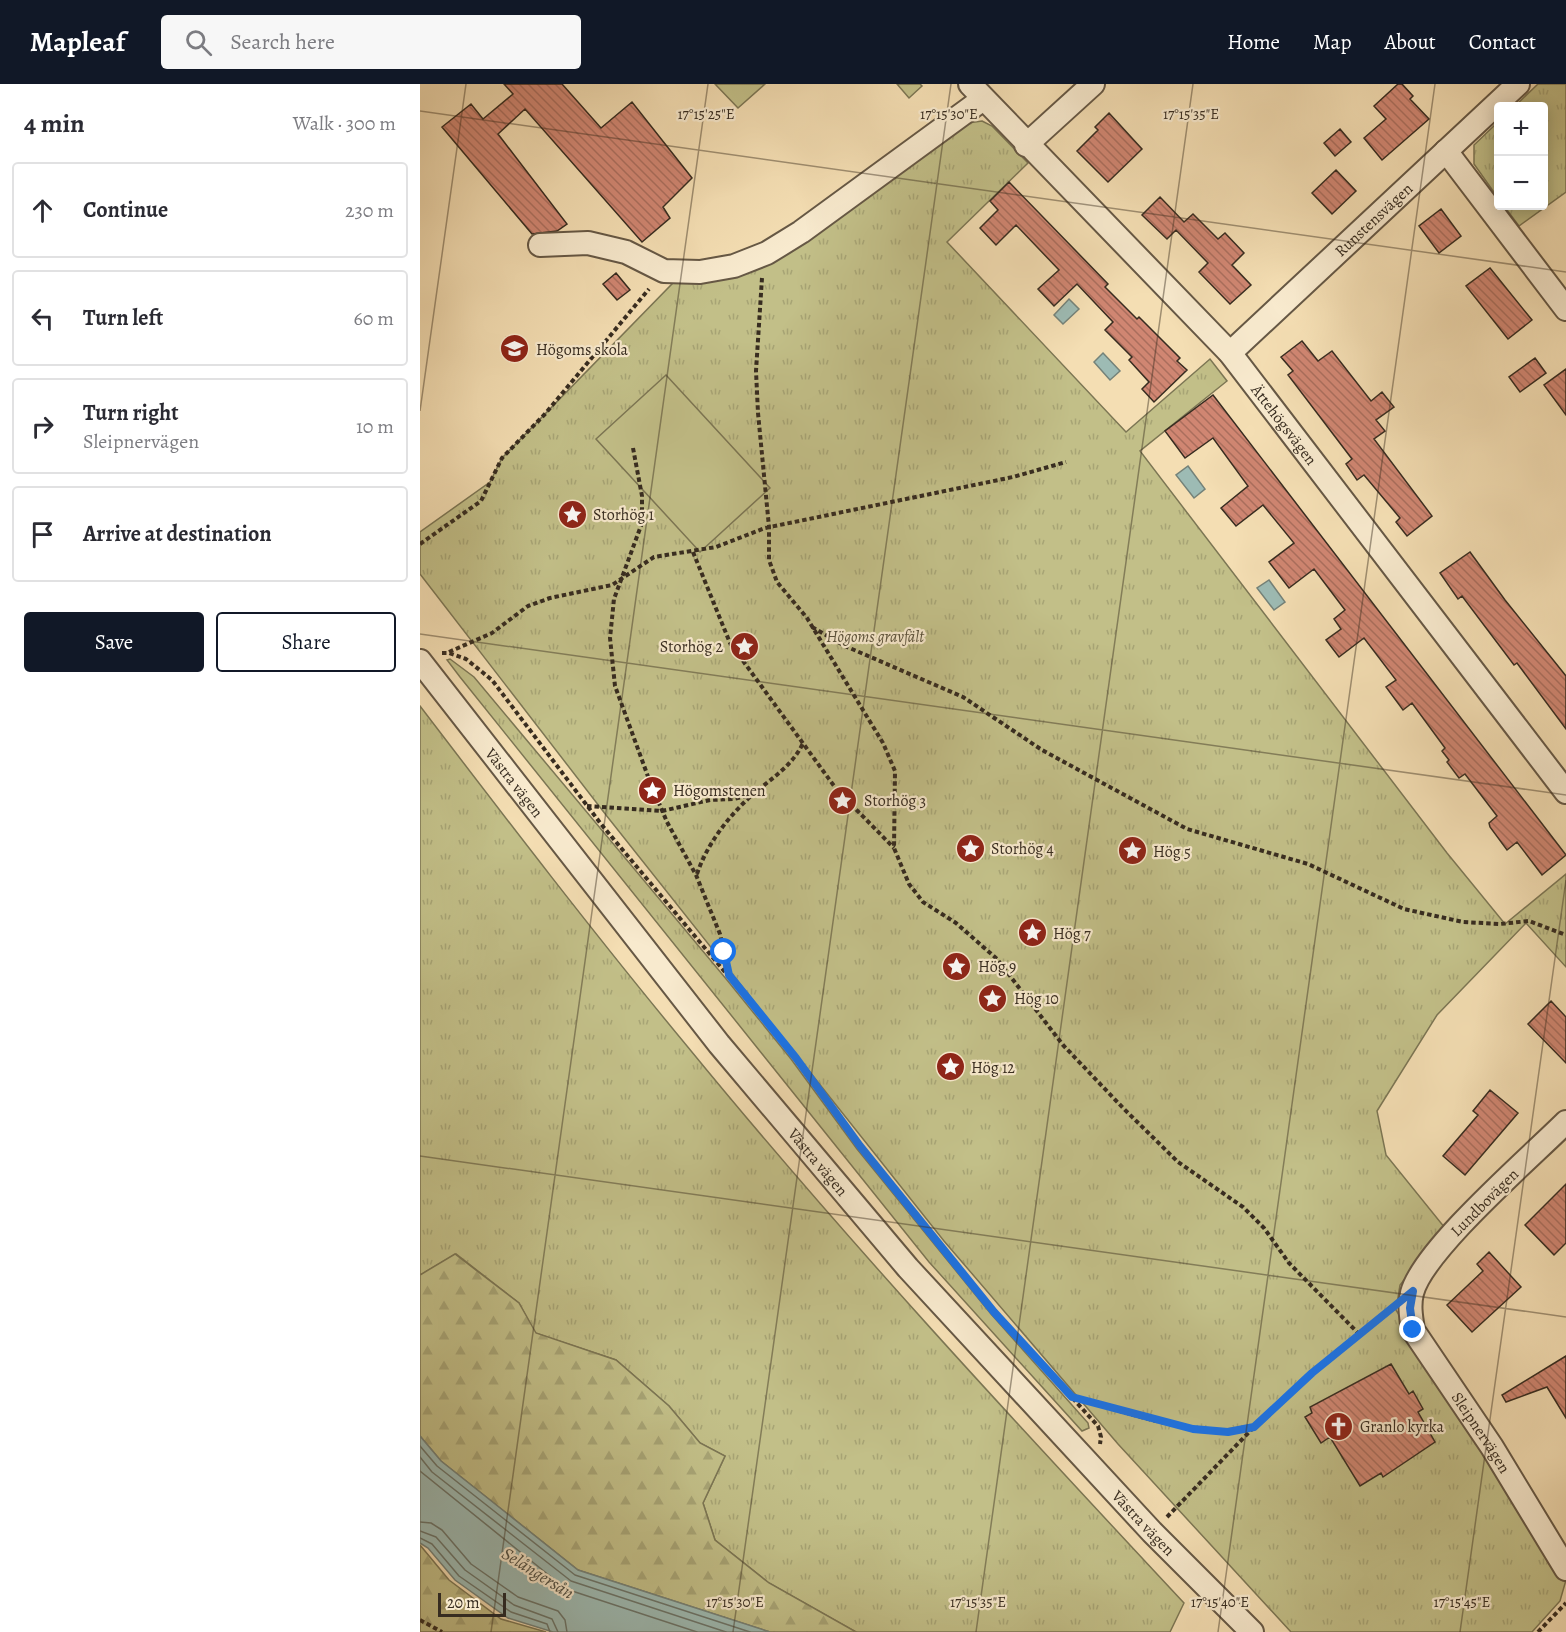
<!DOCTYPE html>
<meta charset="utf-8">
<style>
:root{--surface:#fff;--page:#f7f7f7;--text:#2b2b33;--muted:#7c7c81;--line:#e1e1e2;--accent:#111827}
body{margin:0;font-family:Alegreya,serif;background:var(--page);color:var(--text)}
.controls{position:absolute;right:18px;top:18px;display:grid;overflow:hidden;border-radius:6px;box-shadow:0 3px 15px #0003}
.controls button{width:54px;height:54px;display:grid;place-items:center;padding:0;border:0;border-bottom:2px solid var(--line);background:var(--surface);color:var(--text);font:30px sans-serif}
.scale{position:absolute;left:18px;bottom:15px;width:68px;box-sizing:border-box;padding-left:6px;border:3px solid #372c20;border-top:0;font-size:16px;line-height:21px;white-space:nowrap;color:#372c20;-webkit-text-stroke:4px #f8eace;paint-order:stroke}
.stop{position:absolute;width:18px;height:18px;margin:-14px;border:4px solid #1a73e8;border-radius:50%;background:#fff}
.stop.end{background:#1a73e8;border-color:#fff;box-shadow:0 2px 6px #0008}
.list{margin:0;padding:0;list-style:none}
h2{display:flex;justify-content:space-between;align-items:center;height:78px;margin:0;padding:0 24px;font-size:26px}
h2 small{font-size:20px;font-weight:400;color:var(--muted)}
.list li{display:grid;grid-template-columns:39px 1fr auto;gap:18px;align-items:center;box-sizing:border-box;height:96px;margin:0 12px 12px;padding:0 12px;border:2px solid var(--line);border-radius:6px}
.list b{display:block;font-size:22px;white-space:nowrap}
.list p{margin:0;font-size:20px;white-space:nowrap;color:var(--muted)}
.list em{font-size:20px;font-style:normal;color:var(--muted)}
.actions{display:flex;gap:12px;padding:18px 24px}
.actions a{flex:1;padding:14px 0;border:2px solid var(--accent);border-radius:6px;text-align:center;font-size:21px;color:var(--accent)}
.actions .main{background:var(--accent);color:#fff}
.icon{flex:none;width:33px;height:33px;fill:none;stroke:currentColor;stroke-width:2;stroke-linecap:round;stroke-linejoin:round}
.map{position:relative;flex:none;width:1146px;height:1548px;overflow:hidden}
header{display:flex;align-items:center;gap:36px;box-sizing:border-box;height:84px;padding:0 30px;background:var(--accent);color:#fff}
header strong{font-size:28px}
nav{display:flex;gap:33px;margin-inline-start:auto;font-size:21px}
.search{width:420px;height:54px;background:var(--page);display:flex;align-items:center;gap:15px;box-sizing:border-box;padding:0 21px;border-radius:6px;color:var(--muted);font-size:22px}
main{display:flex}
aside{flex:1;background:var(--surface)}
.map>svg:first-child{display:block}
</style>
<header>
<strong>Mapleaf</strong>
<div class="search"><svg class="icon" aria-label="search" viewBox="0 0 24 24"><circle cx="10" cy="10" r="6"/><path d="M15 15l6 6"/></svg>Search here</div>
<nav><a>Home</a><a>Map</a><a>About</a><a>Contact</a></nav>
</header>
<main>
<aside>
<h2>4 min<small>Walk · 300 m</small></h2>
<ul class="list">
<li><svg class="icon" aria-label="ahead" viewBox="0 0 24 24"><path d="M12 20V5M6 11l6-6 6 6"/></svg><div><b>Continue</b></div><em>230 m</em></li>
<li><svg class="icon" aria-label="left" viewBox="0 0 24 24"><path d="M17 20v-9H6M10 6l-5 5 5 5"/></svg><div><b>Turn left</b></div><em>60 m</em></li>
<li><svg class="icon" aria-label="right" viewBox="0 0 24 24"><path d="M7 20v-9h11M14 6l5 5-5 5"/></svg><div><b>Turn right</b><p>Sleipnervägen</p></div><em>10 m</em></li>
<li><svg class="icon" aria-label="arrive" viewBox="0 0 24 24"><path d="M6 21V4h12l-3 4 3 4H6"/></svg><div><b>Arrive at destination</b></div></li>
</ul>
<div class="actions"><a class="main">Save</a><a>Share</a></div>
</aside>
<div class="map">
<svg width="1146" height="1548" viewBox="0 0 1146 1548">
<defs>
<pattern id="grass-tufts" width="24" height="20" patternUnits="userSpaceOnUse" patternTransform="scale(1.5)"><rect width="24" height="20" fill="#c2bf88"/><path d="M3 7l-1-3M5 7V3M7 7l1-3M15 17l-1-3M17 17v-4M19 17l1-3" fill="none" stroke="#a7a475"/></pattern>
<pattern id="forest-firs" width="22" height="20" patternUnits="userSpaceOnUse" patternTransform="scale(1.5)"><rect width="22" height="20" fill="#c2bf88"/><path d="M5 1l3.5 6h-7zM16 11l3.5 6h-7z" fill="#a7a475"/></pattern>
<pattern id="building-back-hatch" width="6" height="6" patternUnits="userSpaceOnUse" patternTransform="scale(1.5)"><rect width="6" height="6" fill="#d08672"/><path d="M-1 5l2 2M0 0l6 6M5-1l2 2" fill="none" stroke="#aa6e5d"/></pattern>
</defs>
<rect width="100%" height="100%" fill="#f4deb3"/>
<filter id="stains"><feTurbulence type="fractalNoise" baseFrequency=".00333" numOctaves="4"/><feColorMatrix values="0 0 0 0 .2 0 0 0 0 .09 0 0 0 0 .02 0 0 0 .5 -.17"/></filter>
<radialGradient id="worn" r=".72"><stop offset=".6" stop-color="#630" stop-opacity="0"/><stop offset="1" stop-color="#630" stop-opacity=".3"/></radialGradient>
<path fill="url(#grass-tufts)" stroke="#7c7654" stroke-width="1.5" d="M 1118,0 L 1146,0 L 1146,108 L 1099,142 L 1084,122 L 1124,122 L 1124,22 L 1095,22 Z
M 562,37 L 572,42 L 608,79 L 527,158 L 706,348 L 790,275 L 807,297 L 720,367 L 1027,769 L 1085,840 L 1146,790 L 1146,883 L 1106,839 L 1017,931 L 957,1027 L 966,1071 L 1025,1144 L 980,1201 L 976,1226 L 1146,1496 L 1140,1517 L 1112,1548 L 871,1548 L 698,1360 L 524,1157 L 186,731 L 0,490 L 0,448 L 70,398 L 82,374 L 253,199 L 263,195 L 294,191 L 548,39 Z
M 1078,38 L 1078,114 L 1054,80 L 1054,61 Z
M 30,575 L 54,593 L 307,896 L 371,975 L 437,1065 L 571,1230 L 668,1339 L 669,1344 L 662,1347 L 509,1178 L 40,593 L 27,576 Z
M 0,622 C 87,736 175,851 267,962 C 424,1154 595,1338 764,1519 L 750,1548 L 436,1548 L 349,1499 L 295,1456 L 283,1419 L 305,1372 L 280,1359 L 249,1322 L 196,1276 L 115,1249 L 99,1219 L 36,1170 L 0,1191 Z"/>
<path fill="url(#forest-firs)" stroke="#7c7654" stroke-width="1.5" d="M 35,1170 L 99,1219 L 116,1249 L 196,1276 L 249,1322 L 280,1359 L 305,1372 L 283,1419 L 295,1456 L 349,1499 L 436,1548 L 350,1548 L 158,1486 L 21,1377 L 0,1352 L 0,1191 Z
M 0,1461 L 29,1496 L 81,1535 L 126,1548 L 0,1548 Z"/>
<path fill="#c2bf88" stroke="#7c7654" stroke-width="1.5" d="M 295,0 L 345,0 L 318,24 Z
M 477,0 L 500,0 L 502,2 L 489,14 Z
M 246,291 L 350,404 L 280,468 L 176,355 Z"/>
<path fill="#9dbbb4" stroke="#748279" stroke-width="1.5" d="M 649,215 L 659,225 L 643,240 L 634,231 Z
M 683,269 L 700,287 L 690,296 L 674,278 Z
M 768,382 L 785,405 L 774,414 L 756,391 Z
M 849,496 L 865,518 L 854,526 L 837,504 Z
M 0,1352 L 21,1377 L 158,1486 L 350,1548 L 133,1548 L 88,1534 L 35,1496 L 8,1464 L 0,1459 Z"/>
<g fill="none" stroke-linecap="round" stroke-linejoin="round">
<path stroke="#6a746a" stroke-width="1.5" d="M 0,1362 L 17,1382 L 155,1491 L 330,1548
M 0,1373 L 12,1388 L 151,1497 L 306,1548
M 0,1387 L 146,1505 L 277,1548
M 0,1438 L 11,1439 L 22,1446 L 51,1480 L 98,1513 L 138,1527 L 145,1536 L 147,1548
M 0,1447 L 16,1453 L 45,1486 L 94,1521 L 132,1535 L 138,1548
M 0,1454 L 12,1460 L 39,1492 L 91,1528 L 127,1540 L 130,1548"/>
</g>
<path fill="url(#building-back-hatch)" stroke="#372c20" stroke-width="1.5" d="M 84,0 L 142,0 L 181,44 L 212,18 L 272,94 L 243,123 L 250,134 L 222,158 L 105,25 L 78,50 L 147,140 L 137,147 L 112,150 L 22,43 L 51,20 L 63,35 L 93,10 Z
M 978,0 L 982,0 L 993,12 L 990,15 L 1009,35 L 962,76 L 944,54 L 966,35 L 954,22 Z
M 689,29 L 722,65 L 688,98 L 657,67 L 678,46 L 675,43 Z
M 920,45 L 931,58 L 915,72 L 904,59 Z
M 916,86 L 936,107 L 912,130 L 892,109 Z
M 589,98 L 688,200 L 685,203 L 717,235 L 719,233 L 760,274 L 757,277 L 767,286 L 734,318 L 722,305 L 729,298 L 709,276 L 712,273 L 685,246 L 693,238 L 657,200 L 634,222 L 618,205 L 639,186 L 596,141 L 576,161 L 560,144 L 578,126 L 570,117 Z
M 740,113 L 764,138 L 773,130 L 798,155 L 805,149 L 824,169 L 812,181 L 831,201 L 810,220 L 779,188 L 788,179 L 756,146 L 747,155 L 722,131 Z
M 1021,125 L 1041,152 L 1019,169 L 999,142 Z
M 1070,184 L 1112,236 L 1088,255 L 1046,202 Z
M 196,189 L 210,206 L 197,216 L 183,200 Z
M 882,257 L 898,277 L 912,267 L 951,317 L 962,308 L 974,323 L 956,336 L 965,347 L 954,355 L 1012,432 L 987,452 L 976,438 L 980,434 L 944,391 L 937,396 L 926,380 L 932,375 L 868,291 L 873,287 L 861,273 Z
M 1115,274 L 1126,289 L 1100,308 L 1089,293 Z
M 1146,285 L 1146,331 L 1124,301 Z
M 793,311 L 1146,771 L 1122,791 L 1097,758 L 1087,766 L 1070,743 L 1069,739 L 1077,732 L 1045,690 L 1039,694 L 1027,678 L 1029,676 L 1022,667 L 1025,664 L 992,619 L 983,626 L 966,603 L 976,596 L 944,554 L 919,573 L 906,556 L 921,545 L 914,535 L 925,526 L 894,485 L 869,504 L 849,478 L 874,459 L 843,421 L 816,442 L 801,424 L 828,402 L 793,354 L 765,374 L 745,347 Z
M 1050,468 L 1085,516 L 1146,592 L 1146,645 L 1097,579 L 1094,581 L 1042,512 L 1038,515 L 1020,489 Z
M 1131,917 L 1146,933 L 1146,979 L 1108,940 Z
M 1070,1006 L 1098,1029 L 1045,1091 L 1023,1072 L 1058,1031 L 1053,1027 Z
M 1146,1100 L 1146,1159 L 1134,1171 L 1105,1141 Z
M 1069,1168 L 1101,1203 L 1052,1248 L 1027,1221 L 1063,1187 L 1057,1180 Z
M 1146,1272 L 1146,1334 L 1127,1303 L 1086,1318 L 1082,1311 Z
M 971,1280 L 989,1310 L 993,1307 L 1003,1325 L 998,1328 L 1015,1358 L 963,1393 L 961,1389 L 940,1402 L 910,1353 L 901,1359 L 885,1333 L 892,1329 L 890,1323 Z"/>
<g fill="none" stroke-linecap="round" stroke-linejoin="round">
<defs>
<g id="minor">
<path id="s1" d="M 550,0 L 810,269 L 1146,708"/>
<path d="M 606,61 L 673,0"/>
<path d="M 1026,67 L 1146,225"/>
<path d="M 120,161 L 168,159 L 206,168 L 244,187 L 280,188 L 314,182 L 347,169 L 381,148 L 563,15"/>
<path id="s2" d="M 810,269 L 1098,0"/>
<path id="s3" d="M 0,577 L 299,960 L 488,1184 L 732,1448 L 832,1548"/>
<path id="s4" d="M 1146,1038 C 1111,1073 1003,1166 992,1209 C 989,1221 991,1233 993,1246 L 1072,1363 L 1146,1485"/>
</g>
</defs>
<use href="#minor" stroke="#665845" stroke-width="26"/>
<path stroke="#372c20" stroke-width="4" stroke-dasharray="4.5 3" stroke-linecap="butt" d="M 342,194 L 336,287 L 338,329 L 349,443 L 349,476 L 357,498 L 387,534 L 463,659 L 475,687 L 474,764 L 489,800 L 503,818 L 536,839 L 577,875 L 643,961 L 704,1025 L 758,1078 L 823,1123 L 844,1144 L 869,1179 L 939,1250
M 213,364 L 222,412 L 222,439 L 194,515 L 190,554 L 195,602 L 230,698 L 247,738 L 276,791 L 300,850 L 309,889
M 0,460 L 61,417 L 82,374 L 125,330 L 229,205
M 273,468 L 310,559 L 417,706 L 474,764
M 392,543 L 425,562 L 543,613 L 622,666 L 767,745 L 888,780 L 984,825 L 1043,838 L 1080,840 L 1109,837 L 1146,851
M 29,568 L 72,549 L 108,522 L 130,514 L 192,501 L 234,473 L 296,463 L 345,444 L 593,393 L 646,378
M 22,569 L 29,569 L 46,575 L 72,596 L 181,740 L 377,974 L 440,1062 L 574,1228 L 678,1342 L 681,1353 L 680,1360
M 167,722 L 242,727 L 290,716 L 314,715 L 331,711
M 277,790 C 287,760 308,733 331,712 C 350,695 372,683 383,659
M 654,1314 C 712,1329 774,1355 834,1343
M 747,1433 L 834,1343 L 893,1289 L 970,1226
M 0,1536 L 22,1548
M 1118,1548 L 1146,1519"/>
<use href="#minor" stroke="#f8eace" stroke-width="22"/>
</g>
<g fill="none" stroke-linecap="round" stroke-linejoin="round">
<path stroke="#1a73e8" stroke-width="8" d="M 304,868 L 309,891 L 376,974 L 440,1062 L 574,1228 L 652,1313 L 773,1345 L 808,1348 L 834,1343 L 892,1289 L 993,1207 L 990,1224 L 993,1246"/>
</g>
<path fill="none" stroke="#372c20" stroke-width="1.5" stroke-opacity="0.45" d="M 0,27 L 1146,188M 0,327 L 46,0M 0,550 L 1146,711M 0,1072 L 1146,1233M 71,1548 L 288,0M 313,1548 L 531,0M 556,1548 L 773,0M 798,1548 L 1015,0M 1040,1548 L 1146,796"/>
<defs>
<symbol id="school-disc" viewBox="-11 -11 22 22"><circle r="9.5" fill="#8f2418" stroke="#f8eace"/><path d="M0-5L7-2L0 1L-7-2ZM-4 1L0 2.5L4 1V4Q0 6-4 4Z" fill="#fff"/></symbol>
<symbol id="sight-disc" viewBox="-11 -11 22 22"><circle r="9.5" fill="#8f2418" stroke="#f8eace"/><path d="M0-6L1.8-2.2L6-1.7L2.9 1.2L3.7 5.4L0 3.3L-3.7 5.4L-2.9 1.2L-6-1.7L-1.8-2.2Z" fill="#fff"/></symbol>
<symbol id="church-disc" viewBox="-11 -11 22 22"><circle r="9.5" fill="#8f2418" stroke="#f8eace"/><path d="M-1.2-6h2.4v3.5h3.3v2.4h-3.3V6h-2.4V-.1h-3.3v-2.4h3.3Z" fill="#fff"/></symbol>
</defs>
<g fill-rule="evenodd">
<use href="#school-disc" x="78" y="248" width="33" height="33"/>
<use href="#sight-disc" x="136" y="414" width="33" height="33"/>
<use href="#sight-disc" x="308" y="546" width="33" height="33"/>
<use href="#sight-disc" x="216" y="690" width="33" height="33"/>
<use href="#sight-disc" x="406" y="700" width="33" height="33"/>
<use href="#sight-disc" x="534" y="748" width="33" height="33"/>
<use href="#sight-disc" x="696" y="750" width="33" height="33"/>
<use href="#sight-disc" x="596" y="832" width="33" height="33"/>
<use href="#sight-disc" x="520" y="866" width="33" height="33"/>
<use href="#sight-disc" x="556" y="898" width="33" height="33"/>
<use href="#sight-disc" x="514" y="966" width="33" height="33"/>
<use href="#church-disc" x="902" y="1326" width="33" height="33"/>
</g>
<g text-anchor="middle" stroke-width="4.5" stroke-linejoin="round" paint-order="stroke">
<g font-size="16" fill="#372c20" stroke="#f8eace">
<text dy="6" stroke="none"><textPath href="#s2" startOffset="196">Runstensvägen</textPath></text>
<text dy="6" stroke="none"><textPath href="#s1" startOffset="464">Ättehögsvägen</textPath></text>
<text dy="6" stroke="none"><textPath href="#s3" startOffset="154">Västra vägen</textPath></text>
<text dy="6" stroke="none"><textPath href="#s3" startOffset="640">Västra vägen</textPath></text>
<text transform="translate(1064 1118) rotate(-45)" y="6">Lundbovägen</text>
<text dy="6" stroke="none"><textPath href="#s4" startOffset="392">Sleipnervägen</textPath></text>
<text dy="6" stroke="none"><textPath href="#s3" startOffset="1126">Västra vägen</textPath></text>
</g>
<g font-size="16" fill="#372c20" stroke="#f8eace" text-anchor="start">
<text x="116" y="271">Högoms skola</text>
<text x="173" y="436">Storhög 1</text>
<text x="303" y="568" text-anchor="end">Storhög 2</text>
<text x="253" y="712">Högomstenen</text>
<text x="444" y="722">Storhög 3</text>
<text x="571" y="770">Storhög 4</text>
<text x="733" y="773">Hög 5</text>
<text x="633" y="855">Hög 7</text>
<text x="558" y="888">Hög 9</text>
<text x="594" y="920">Hög 10</text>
<text x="551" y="989">Hög 12</text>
<text x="940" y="1348">Granlo kyrka</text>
</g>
<g font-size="16" font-style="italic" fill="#5a513a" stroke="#f8eace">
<text x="455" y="558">Högoms gravfält</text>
</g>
<g font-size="18" font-style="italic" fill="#505045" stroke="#f8eace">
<text transform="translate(118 1489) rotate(32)" y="6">Selångersån</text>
</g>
</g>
<g font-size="15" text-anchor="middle" fill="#372c20" stroke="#f8eace" stroke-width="4.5" stroke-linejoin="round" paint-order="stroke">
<text x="286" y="35">17°15'25"E</text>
<text x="529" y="35">17°15'30"E</text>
<text x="771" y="35">17°15'35"E</text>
<text x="315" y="1523">17°15'30"E</text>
<text x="558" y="1523">17°15'35"E</text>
<text x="800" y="1523">17°15'40"E</text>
<text x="1042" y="1523">17°15'45"E</text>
</g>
<rect width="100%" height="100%" filter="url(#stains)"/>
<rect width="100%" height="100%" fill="url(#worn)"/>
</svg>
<div class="controls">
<button>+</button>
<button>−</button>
</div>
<div class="scale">20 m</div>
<div class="stop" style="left:304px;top:868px"></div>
<div class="stop end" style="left:993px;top:1246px"></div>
</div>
</main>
